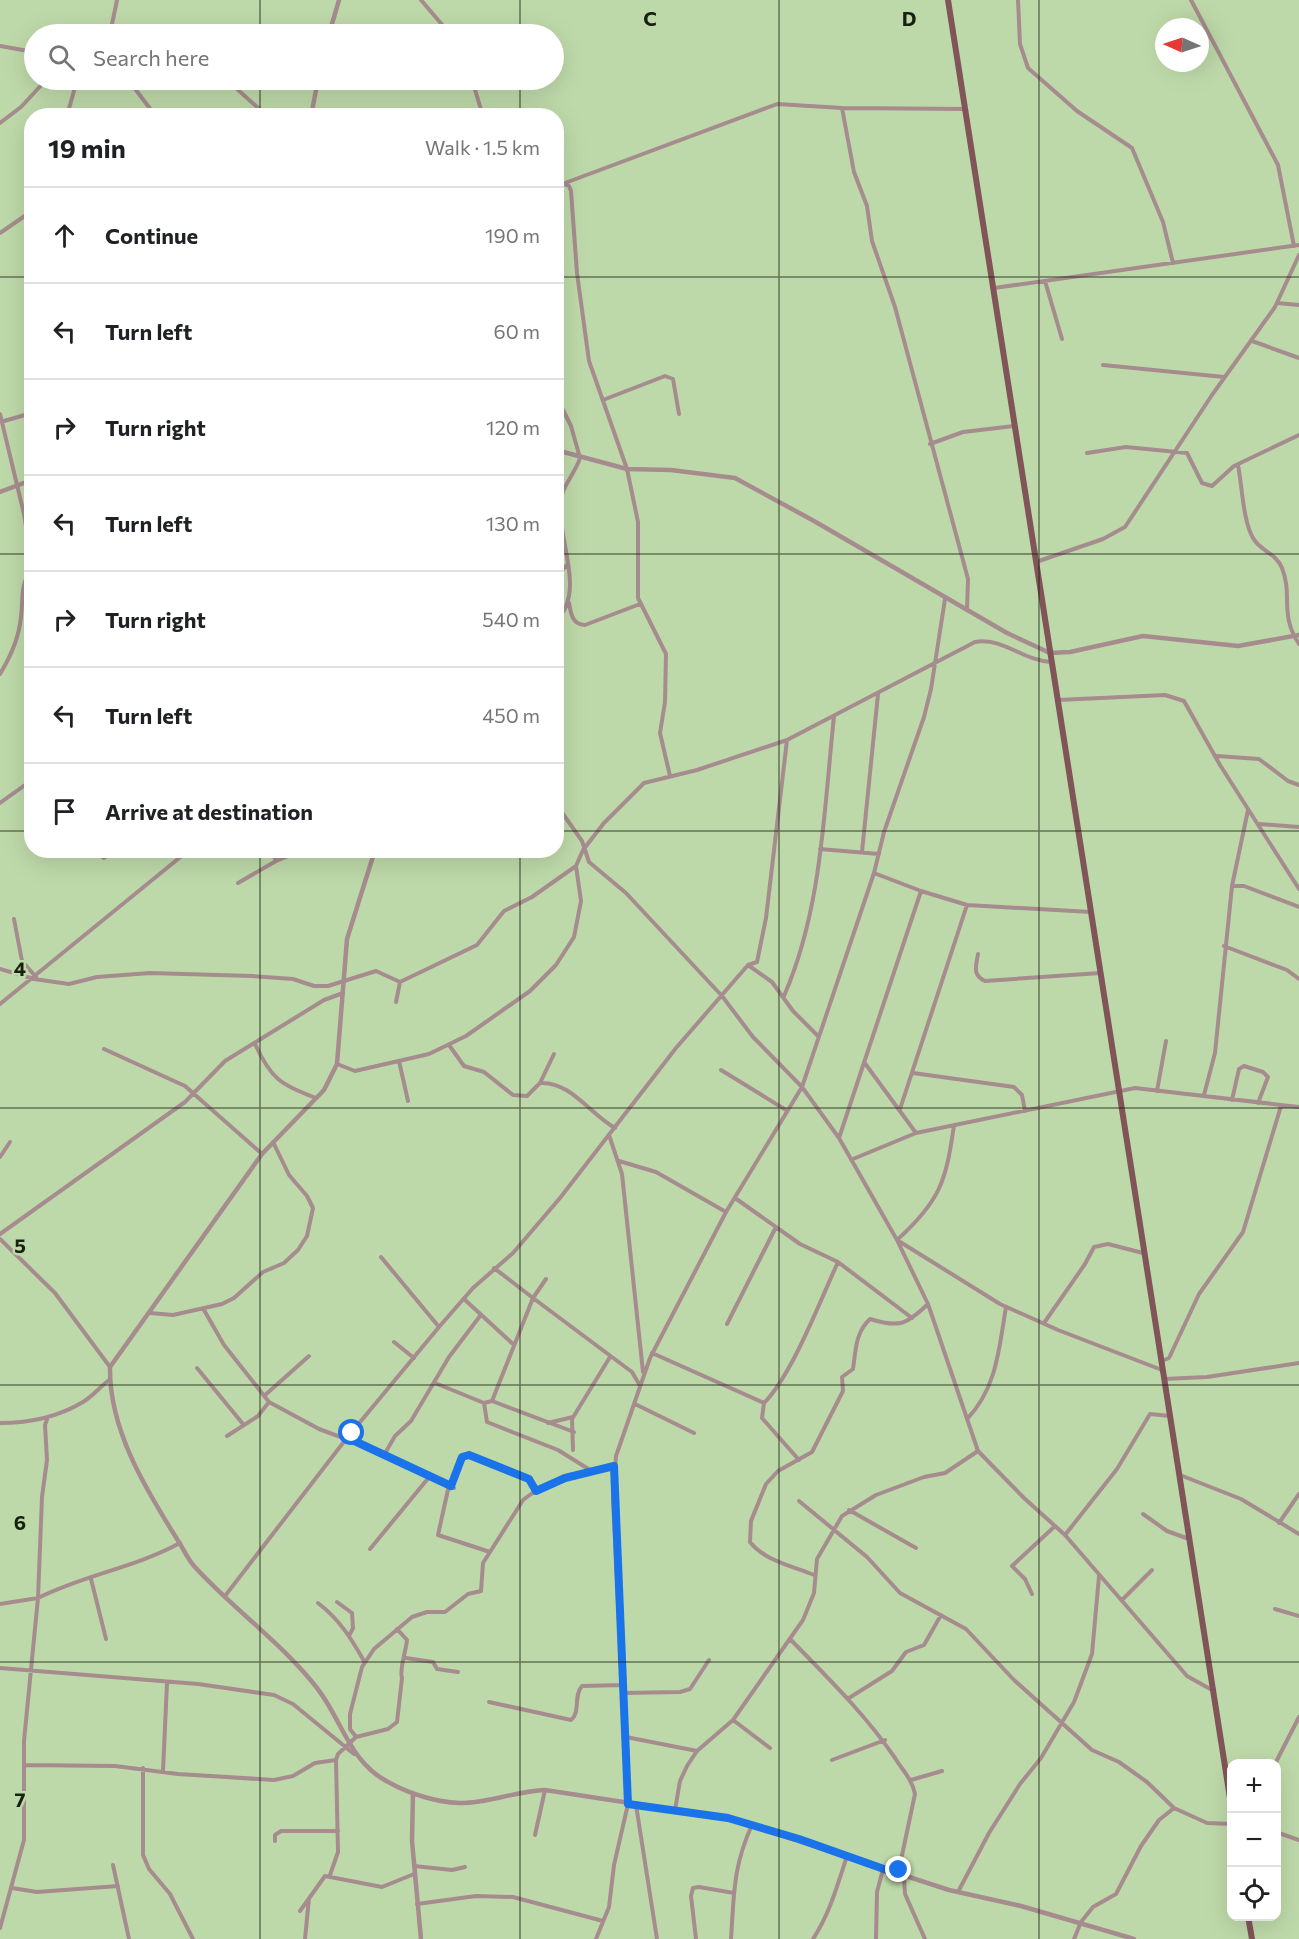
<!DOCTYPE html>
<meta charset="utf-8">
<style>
:root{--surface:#fff;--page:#f2f2f2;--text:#202124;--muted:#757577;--line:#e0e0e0}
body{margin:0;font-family:Commissioner,sans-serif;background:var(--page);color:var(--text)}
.controls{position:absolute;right:18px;bottom:18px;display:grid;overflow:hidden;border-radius:12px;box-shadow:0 6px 24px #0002}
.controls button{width:54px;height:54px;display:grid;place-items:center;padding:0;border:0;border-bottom:2px solid var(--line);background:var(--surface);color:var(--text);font:30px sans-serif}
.compass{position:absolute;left:1155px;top:18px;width:54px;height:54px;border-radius:50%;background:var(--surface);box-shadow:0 6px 24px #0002;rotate:273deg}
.stop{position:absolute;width:18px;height:18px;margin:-14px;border:4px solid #1a73e8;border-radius:50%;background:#fff}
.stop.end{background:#1a73e8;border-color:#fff;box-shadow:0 2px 6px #0008}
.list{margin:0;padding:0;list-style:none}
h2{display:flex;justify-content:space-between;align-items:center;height:78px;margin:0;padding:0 24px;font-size:26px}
h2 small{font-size:20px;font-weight:400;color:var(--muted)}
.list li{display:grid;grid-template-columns:39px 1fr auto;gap:18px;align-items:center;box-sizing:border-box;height:96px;padding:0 24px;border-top:2px solid var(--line)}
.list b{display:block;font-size:22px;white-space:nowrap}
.list em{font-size:20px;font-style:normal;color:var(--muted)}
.icon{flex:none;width:33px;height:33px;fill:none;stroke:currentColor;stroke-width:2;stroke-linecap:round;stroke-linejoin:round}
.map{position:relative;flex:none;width:1299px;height:1939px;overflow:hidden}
.search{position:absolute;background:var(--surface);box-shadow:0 6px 24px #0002;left:24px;top:24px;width:540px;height:66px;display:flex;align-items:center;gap:15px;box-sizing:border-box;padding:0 21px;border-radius:33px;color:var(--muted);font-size:22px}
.panel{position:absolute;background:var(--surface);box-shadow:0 6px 24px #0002;left:24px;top:108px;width:540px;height:750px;border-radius:24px}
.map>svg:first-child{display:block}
</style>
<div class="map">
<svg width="1299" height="1939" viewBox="0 0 1299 1939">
<rect width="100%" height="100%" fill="#bed9a9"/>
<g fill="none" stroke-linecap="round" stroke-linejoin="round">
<path stroke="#a68c8e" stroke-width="4" d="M 421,0 L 450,34
M 1018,0 L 1020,44 L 1028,68 L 1077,111 L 1132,148 L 1163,222 L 1173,263
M 1191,0 L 1278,165 L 1294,246
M 112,27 L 149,34
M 110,34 L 117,0
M 0,46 L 34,52
M 120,80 L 130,82 L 151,110 L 162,110 L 182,116
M 227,80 L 267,116
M 472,80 L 483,116
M 842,108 L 854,172 L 867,206 L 872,241 L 895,307 L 968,579 L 967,610
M 67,116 L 77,80
M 0,123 L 21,107 L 46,80
M 556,181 L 569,186 L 571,191 L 577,273 L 589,361 L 627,469 L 638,522 L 638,598 L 666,654 L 665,702 L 660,733 L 670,776
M 565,183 L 777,104 L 842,108 L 965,109
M 0,233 L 32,211
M 1045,281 L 1062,339
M 994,288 L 1299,245
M 1277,303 L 1299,305
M 1252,341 L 1299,358
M 1103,365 L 1224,377
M 556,396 L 571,426 L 580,458 C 575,474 561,487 560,504 C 558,539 586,594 556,620
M 603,400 L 665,376 L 673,379 L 679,414
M 0,414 L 24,514 L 32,565
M 4,421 L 32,413
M 930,444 L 963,432 L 1014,426
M 1087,453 L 1126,447 L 1187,453 L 1202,483 L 1212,486 L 1234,466 L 1299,435
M 1238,465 C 1242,485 1243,521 1253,538 C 1260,551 1276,553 1282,568 C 1293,595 1279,614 1299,644
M 1036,562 L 1103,539 L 1125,527 L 1212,395 L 1275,307 L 1299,255
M 556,571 L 561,571 L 567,565
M 569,603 C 571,614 572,624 585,625 L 640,604
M 0,674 C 11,656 19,638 21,617 C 24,592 19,591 32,566
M 1058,700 L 1165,695 L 1184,701 L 1220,765 L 1299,889
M 1217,756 L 1259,759 L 1288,781 L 1299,785
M 0,803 L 32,780
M 556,804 L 582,841 L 589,862 L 626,893 L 722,996 L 753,1037 L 802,1087 L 839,1138 L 897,1240 L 928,1304 L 978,1451 L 1024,1498 L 1065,1535 L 1187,1676 L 1212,1690
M 1259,824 L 1299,827
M 820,849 L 879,854
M 92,850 L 104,858 L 115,850
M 271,850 L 276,861
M 862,852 L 878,694
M 874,873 L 921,891 L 967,905 L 1091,912
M 238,883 L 276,861 L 303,850
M 1232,886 L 1244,886 L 1299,907
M 14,919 L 22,961 L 36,977
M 1224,946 L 1287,970 L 1299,979
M 978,954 C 976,966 972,975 985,981 L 1100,973
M 748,965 L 772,982 L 793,1011 L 818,1036
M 0,969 L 34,979 L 69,984 L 97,977 L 150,973 L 252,976 L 293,979 L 314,986 L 328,986 L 376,971 L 400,982
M 784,996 C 822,909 824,810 834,716
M 396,1002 L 400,982 L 477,945 L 504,911 L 532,897 L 576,866
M 0,1004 L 189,850
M 255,1044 C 271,1079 281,1085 316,1098
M 449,1045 L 464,1066 L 484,1072 L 513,1095 L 527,1096 L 540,1083 C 570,1081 590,1114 615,1128
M 104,1049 L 185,1086 L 262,1154
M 399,1061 L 408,1101
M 864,1062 L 916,1133
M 337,1064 L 355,1071 L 429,1054 L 466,1036 L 530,991 L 556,965 L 574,937 L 581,901 L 576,866 L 583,850 L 604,823 L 644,783 L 697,770 L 787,740 L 975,642 C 1002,637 1024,661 1051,662
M 721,1070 L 786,1110
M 913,1073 L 1014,1087 L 1022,1095 L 1025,1111
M 540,1083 L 554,1054
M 1157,1091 L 1166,1041
M 1204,1095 L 1215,1053 L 1232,886 L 1248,810
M 1232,1100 L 1239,1069 L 1244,1066 L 1263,1072 L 1268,1077 L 1258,1103
M 900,1109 L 967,905
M 954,1125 C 946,1182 940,1201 897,1240 L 1000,1304 L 1058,1330 L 1162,1370
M 609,1135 L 622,1174 L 643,1372
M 839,1138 L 921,891
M 0,1157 L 10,1142
M 853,1159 L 916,1133 L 1135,1088 L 1299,1107
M 619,1161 L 656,1172 L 726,1212
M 735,1198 L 800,1244 L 838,1262 L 912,1318
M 0,1234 L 185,1102 L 225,1061 L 324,1000 L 343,993
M 0,1239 L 55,1293 L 110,1367
M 381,1257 L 439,1327
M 494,1268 L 533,1298 L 546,1279
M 464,1299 L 514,1345
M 204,1310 L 224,1345 L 269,1402 L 319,1429 L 346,1439
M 150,1313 L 173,1315 L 222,1304 L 234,1298 L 263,1272 L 284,1263 L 298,1250 L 307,1236 L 313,1208 L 307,1196 L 289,1175 L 273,1142
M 1044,1323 L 1085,1264 L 1094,1247 L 1108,1244 L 1143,1253
M 727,1324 L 776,1227
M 394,1342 L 414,1358
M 652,1353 L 764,1403 C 792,1375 820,1301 838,1262
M 1162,1361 L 1169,1358 L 1199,1294 L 1243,1232 L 1281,1106
M 197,1368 L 243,1424
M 1164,1379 L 1207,1377 L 1299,1363
M 435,1383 L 484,1403
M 264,1396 L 309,1356
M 492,1401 L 533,1298 L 632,1372 L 639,1384
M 764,1403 L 762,1418 L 799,1460
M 635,1404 L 694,1433
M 967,1419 C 997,1388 999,1348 1006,1307
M 0,1423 C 29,1423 58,1417 83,1402 C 93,1396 100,1387 109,1380
M 548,1423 L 573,1417
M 574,1432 L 492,1401 L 484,1403 L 487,1422 L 558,1450 L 590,1470
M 227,1436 L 258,1416 L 269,1402
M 348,1438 L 454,1488
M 573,1450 L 572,1419 L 610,1357
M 384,1455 L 395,1436 L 411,1421 L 449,1357 L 480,1316
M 1180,1475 L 1241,1499 L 1299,1534
M 449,1485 L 438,1535 L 490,1552
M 451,1486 L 462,1457 L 469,1455 L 529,1479 L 536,1491
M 799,1501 L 867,1557 L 900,1593 L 966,1629 L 1014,1680 L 1092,1750 L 1119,1762 L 1147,1782 L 1174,1808 L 1207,1823 L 1232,1824
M 849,1510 L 916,1548
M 1143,1514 L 1167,1531 L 1189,1539
M 1279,1523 L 1299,1494
M 1065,1535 L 1117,1469 L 1150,1414 L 1170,1416
M 370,1549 L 430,1476
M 814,1575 C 792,1566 765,1561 750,1542 L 751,1521 L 766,1484 L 778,1471 L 812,1452 L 843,1391 L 842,1377 L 853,1369 C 856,1350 855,1333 870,1319 C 899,1328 906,1325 928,1304
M 91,1579 L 106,1639
M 1032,1594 L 1025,1579 L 1012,1566 L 1054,1527
M 225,1596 L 346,1439 L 439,1327 L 473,1288 L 513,1253 L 560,1198 L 676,1048 L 748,965 L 757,962 L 766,918 L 787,740
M 1122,1600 L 1152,1570
M 337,1602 L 352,1613 L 353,1628 L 350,1634
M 318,1603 C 339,1619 351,1638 364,1661
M 0,1604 L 38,1598 L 42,1497 L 47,1460 L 45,1425 L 48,1417
M 1275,1609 L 1299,1616
M 791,1640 C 828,1678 865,1714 895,1758 C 903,1771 912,1779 915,1794 L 898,1874
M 406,1658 L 433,1662 L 437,1669 L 458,1672
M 0,1668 L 198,1684 L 274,1695 L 293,1704 L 354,1754
M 623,1693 L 680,1692 L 690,1689 L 709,1660
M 849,1698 L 892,1671 L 906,1652 L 924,1645 L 941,1615
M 489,1702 L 571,1720 C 581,1712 573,1696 582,1686 L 622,1685
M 733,1720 L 770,1748
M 356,1737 L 350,1729 L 350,1714 L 362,1667 L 374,1649 L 412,1617 L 427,1612 L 445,1612 L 468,1594 L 481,1591 L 483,1563 L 523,1500 L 531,1494 L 565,1478 L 613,1466
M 626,1737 L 697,1751
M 832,1760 L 885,1740
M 1275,1764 L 1299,1717
M 24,1765 L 115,1766 L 178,1774 L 274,1780 L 293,1776 L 315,1763 L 336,1760
M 143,1768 L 143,1855 L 149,1869 L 170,1894 L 193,1939
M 163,1771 L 167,1683
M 911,1780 L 942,1771
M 636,1805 L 657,1939
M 675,1810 L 680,1781 L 687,1766 L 697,1751 L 733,1720 L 803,1620 L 814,1593 L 817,1559 L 842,1516 L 876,1495 L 924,1477 L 945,1473 L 978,1451
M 1276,1832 L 1299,1840
M 535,1835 L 545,1790
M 275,1841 L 275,1835 L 281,1831 L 338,1831
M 113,1865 L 129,1939
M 414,1866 L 452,1870 L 465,1867
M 330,1875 L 338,1852 L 336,1760 L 338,1754 L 356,1737 L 388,1729 L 397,1722 L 402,1678 C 399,1670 406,1651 407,1640 L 397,1629
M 904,1877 L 905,1894 L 925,1939
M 12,1888 L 37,1892 L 118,1886
M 958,1892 L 989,1833 L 1020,1784 L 1041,1758 L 1074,1702 L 1092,1654 L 1099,1576
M 417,1904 L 476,1896 L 513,1897 L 603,1921
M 300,1911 L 325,1876 L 382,1887 L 414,1874
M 0,1928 L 24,1840 L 24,1741 L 38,1598 C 83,1575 134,1568 180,1543
M 305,1939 L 309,1898
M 596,1939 L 609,1907 L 614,1865 L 628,1804 L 613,1498 L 616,1456 L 650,1358 L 726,1212 L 802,1087 L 874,873 L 884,832 L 924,717 L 931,689 L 945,599
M 696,1939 L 691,1896 L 693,1888 L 699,1887 L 734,1893
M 731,1939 C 734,1895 733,1866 752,1825
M 813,1939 C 830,1913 837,1886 847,1856
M 876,1939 L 877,1892 L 883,1869
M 1074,1939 L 1081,1922 L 1093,1907 L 1116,1894 L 1141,1846 L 1159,1820 L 1174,1808"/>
<path stroke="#a68c8e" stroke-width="4.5" d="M 329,34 L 339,0
M 311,116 L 318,80
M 556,450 L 627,469 L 671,470 L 735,478 L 814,521 L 1007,633 L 1050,653 L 1070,652 L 1143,636 L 1238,646 L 1299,635
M 0,492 L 32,480
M 375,850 L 347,939 L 337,1064 L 324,1090 L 262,1154 L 110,1367 C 109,1429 145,1488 177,1539 C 183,1548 187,1558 194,1566 C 233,1609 281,1642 317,1688 C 343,1721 349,1763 390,1783 C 410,1794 436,1802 459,1803 C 485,1804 516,1791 545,1790 L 728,1818 L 949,1890 L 1021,1906 L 1134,1939
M 413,1793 L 412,1841 L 421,1939"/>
<path stroke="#815459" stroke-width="6" d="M 948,0 L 1232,1811
M 1248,1916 L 1252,1939"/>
</g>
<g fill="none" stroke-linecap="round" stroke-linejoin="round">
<path stroke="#1a73e8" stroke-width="8" d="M 352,1433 L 348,1438 L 451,1486 L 462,1457 L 469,1455 L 529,1479 L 536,1491 L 565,1478 L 614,1466 L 628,1804 L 728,1818 L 799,1839 L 898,1874 L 899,1870"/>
</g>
<path fill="none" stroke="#18210f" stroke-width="1.5" stroke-opacity="0.55" d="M 260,0 L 260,34M 520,0 L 520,34M 779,0 L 779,1939M 1039,0 L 1039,1939M 260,80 L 260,116M 520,80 L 520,116M 0,277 L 32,277M 556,277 L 1299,277M 0,554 L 32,554M 556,554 L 1299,554M 0,831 L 32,831M 556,831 L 1299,831M 260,850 L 260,1939M 520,850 L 520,1939M 0,1108 L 1299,1108M 0,1385 L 1299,1385M 0,1662 L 1299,1662"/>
<g font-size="20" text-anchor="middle" font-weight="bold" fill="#18210f" stroke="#bed9a9" stroke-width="5" stroke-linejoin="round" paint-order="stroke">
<text x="650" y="26">C</text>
<text x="909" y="26">D</text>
<text x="20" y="976">4</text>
<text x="20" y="1253">5</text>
<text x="20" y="1530">6</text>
<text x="20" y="1807">7</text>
</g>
</svg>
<div class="controls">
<button>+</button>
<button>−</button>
<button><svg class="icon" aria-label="locate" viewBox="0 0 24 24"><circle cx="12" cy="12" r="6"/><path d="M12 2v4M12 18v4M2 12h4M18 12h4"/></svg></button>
</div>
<svg class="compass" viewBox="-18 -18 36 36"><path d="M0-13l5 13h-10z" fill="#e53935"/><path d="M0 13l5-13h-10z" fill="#757577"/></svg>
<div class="stop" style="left:352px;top:1433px"></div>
<div class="stop end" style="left:899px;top:1870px"></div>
<div class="search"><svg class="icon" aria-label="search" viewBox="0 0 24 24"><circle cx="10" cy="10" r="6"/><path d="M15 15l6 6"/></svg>Search here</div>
<section class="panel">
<h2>19 min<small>Walk · 1.5 km</small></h2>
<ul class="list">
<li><svg class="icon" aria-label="ahead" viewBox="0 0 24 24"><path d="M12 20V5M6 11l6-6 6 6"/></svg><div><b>Continue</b></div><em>190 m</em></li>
<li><svg class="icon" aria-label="left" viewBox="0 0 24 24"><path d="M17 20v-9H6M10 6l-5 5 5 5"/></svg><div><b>Turn left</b></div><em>60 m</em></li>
<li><svg class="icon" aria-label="right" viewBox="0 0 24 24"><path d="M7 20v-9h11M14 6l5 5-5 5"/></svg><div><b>Turn right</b></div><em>120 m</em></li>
<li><svg class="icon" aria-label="left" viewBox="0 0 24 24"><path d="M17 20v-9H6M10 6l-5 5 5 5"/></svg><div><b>Turn left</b></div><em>130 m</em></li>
<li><svg class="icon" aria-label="right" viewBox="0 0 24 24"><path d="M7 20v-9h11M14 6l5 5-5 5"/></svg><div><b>Turn right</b></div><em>540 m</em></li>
<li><svg class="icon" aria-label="left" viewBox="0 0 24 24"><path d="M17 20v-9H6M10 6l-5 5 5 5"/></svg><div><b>Turn left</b></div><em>450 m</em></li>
<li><svg class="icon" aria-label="arrive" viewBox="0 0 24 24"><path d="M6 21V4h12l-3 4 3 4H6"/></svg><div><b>Arrive at destination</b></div></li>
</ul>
</section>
</div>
